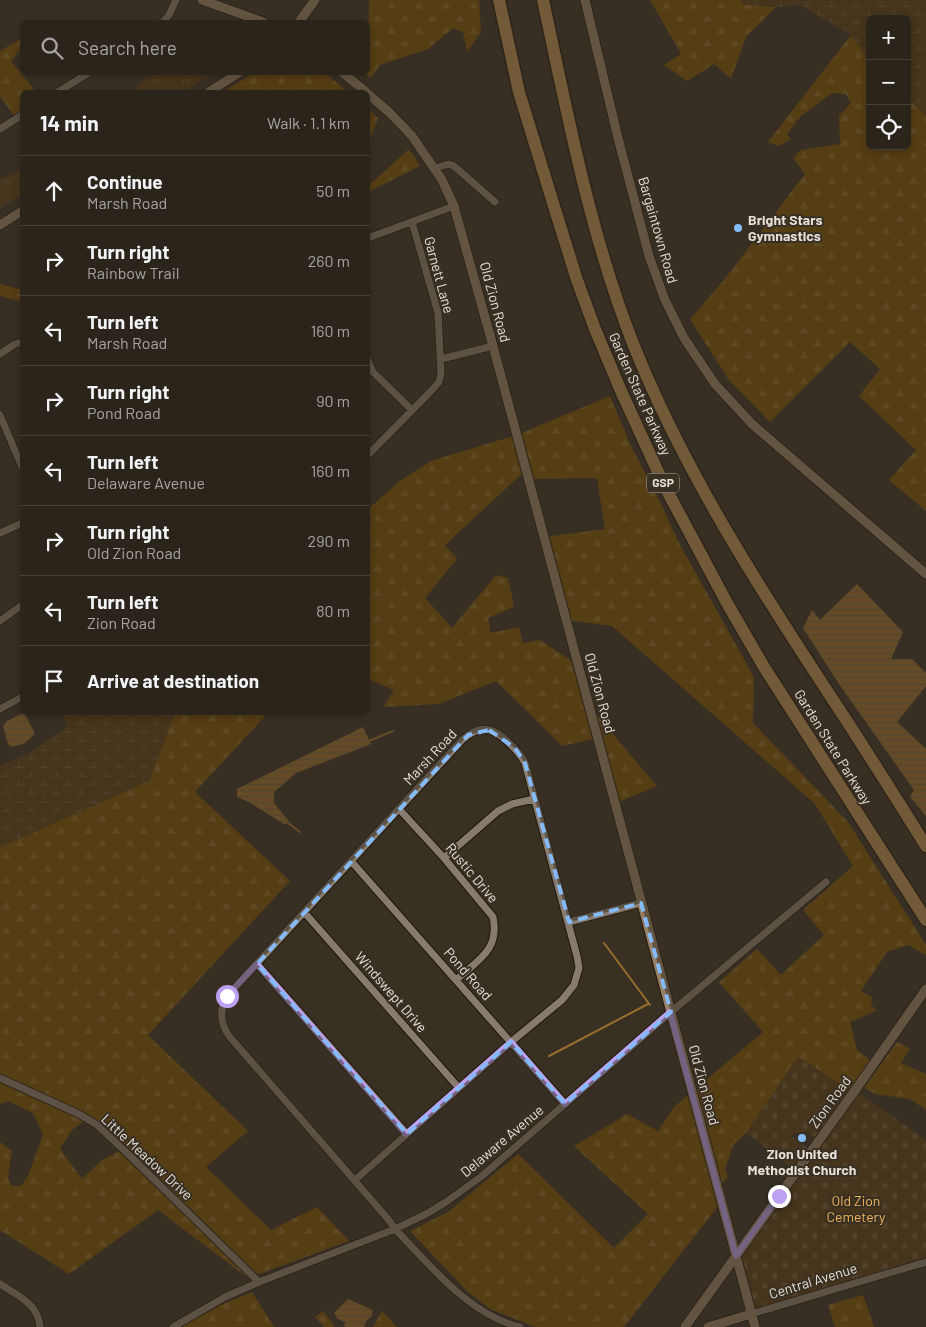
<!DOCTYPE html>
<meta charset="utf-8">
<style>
:root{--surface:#2b241b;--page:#332c24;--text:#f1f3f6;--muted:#a6a4a3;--line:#47413a}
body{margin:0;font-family:Barlow,sans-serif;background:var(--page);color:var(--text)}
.controls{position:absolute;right:15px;top:15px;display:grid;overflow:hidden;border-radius:8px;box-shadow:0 2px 8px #0003}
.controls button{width:45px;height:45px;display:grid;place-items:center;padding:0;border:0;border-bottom:1px solid var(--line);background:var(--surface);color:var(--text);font:25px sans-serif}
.stop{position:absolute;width:15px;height:15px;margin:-11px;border:4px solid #bca0f2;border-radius:50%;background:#fff}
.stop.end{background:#bca0f2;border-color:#fff;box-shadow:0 1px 5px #0008}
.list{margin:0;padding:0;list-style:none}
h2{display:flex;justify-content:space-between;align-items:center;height:65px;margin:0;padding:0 20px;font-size:21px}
h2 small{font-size:16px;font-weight:400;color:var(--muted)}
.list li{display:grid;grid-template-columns:32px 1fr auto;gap:15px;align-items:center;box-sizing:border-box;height:70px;padding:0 20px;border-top:1px solid var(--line)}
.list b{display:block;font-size:19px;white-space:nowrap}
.list p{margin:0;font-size:16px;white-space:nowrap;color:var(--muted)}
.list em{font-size:16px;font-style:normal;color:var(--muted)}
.icon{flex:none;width:28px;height:28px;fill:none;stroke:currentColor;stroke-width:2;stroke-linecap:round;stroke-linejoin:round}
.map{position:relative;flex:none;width:926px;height:1327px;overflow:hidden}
.search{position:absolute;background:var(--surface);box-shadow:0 2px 8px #0003;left:20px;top:20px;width:350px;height:55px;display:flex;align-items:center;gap:12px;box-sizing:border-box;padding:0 18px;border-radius:8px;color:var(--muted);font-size:19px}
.panel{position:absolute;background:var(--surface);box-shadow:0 2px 8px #0003;left:20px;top:90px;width:350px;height:625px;border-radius:8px}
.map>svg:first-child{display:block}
</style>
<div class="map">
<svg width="926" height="1327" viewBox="0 0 926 1327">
<defs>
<pattern id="grass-tufts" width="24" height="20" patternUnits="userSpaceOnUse" patternTransform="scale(1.25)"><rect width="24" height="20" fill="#573b12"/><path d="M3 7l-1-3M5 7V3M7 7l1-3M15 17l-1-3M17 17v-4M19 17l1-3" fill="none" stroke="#6f5734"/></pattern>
<pattern id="forest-firs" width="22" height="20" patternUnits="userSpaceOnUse" patternTransform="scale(1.25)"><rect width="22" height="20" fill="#794f00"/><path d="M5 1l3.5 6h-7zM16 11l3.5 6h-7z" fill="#8c6824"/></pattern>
<pattern id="wetland-marsh" width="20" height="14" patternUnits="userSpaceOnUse" patternTransform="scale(1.25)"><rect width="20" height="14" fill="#573b12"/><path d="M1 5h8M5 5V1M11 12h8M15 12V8" fill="none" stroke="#6f5734"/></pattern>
<pattern id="cemetery-stones" width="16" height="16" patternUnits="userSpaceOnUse" patternTransform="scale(1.25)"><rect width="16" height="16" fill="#573b12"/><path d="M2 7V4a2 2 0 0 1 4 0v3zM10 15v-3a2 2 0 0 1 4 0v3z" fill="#6f5734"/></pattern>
<pattern id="water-rules" width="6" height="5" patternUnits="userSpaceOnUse" patternTransform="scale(1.25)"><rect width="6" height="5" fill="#9a6d2c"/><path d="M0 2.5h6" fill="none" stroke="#785c34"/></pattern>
</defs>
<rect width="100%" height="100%" fill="#393024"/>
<path fill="url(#grass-tufts)" d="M 150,73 L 179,73 L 182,75 L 185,73 L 215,73 L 183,92 L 141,92 L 136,86 Z
M 22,169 L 22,194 L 0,208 L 0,176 L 2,178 Z"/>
<path fill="url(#forest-firs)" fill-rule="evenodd" d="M 369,0 L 479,0 L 481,32 L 467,52 L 463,32 L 453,28 L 428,49 L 380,65 L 371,78 L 364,73 L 368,72 Z
M 650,0 L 741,0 L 742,4 L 776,7 L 746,37 L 731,79 L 714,64 L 687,81 L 664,65 L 681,54 Z
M 851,35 L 870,59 L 870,146 L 907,146 L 907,97 L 926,116 L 926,511 L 889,480 L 916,450 L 859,396 L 880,369 L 850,342 L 770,422 L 728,379 L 690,319 L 724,280 L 805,174 L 793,158 L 801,150 L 840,144 L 839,116 L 851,103 L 846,94 L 832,93 L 799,118 L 787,135 L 791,139 L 779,146 L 768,142 Z
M 22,38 L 22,48 L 11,61 L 36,92 L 22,92 L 22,117 L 17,120 L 0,96 L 0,51 Z
M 254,73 L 325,73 L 348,92 L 222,92 Z
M 368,109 L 378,118 L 368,145 Z
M 409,149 L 420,166 L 368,192 L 368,184 L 375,180 Z
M 0,284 L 22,290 L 22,302 L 0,296 Z
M 610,396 L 630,444 L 661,504 L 680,545 L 754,677 L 753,723 L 848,822 L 926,945 L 926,955 L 908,945 L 887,952 L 861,991 L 872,997 L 871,1004 L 876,1011 L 850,1022 L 857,1050 L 871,1061 L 850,1090 L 798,1057 L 746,1133 L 734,1144 L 725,1168 L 728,1177 L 719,1187 L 722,1201 L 624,1327 L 536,1327 L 490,1309 L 468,1292 L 410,1231 L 448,1212 L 518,1154 L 614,1248 L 648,1214 L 574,1146 L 627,1114 L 658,1131 L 674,1107 L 763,1032 L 719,982 L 757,949 L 781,975 L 824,935 L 803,910 L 853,866 L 815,804 L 612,626 L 567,620 L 545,537 L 605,529 L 597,478 L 530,479 L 527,469 L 445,545 L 457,559 L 425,598 L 452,628 L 496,575 L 508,578 L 514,607 L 488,618 L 491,633 L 519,627 L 523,643 L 540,640 L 578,665 L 589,706 L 657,786 L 616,803 L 598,738 L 562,746 L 496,681 L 439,704 L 383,707 L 394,690 L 368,679 L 368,509 L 400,481 L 431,461 L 517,435 Z
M 175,713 L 268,713 L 195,792 L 290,881 L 148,1035 L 248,1131 L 206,1167 L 271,1230 L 317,1207 L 349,1241 L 248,1278 L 158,1210 L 69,1274 L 0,1230 L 0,1142 L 12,1151 L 8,1178 L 11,1186 L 21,1186 L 28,1176 L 43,1135 L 33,1113 L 8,1101 L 0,1104 L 0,847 L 149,781 ZM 85,1120 L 120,1151 L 102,1160 L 82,1179 L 60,1149 L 72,1130 Z
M 897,1042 L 910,1049 L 901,1063 L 926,1074 L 926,1110 L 910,1099 L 875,1094 L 864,1088 Z
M 252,1292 L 274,1327 L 180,1327 L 219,1304 L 221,1305 Z
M 863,1295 L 874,1327 L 835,1327 L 828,1305 Z
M 323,1311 L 335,1327 L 324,1327 L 315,1317 Z
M 382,1311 L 397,1327 L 373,1327 Z"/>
<path fill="url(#wetland-marsh)" d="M 741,0 L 926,0 L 926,116 L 907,97 L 907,19 L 870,19 L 870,59 L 851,35 L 800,5 L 776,7 L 742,4 Z
M 66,713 L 175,713 L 149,781 L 0,847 L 0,766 L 29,753 L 67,727 L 63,715 Z"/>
<path fill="url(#cemetery-stones)" d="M 798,1057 L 850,1090 L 816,1138 L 803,1130 L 799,1135 L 795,1132 L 791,1136 L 808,1149 L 793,1169 L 746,1133 Z
M 856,1090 L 926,1140 L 926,1262 L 812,1296 L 755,1309 L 736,1256 Z"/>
<path fill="url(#water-rules)" d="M 857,584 L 903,632 L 891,659 L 912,659 L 925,672 L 926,671 L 926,686 L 897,722 L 926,749 L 926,816 L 910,797 L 914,790 L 839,684 L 803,628 L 812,610 L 820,620 Z
M 21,714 L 25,714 L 35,734 L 25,743 L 12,747 L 8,744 L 3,726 L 7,721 Z
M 363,727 L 371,744 L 296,773 L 274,792 L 274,803 L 288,820 L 289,823 L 284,824 L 249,802 L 237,797 L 237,789 Z
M 348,1299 L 373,1310 L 372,1316 L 366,1321 L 364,1327 L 345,1327 L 344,1325 L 346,1323 L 337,1318 L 334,1313 Z"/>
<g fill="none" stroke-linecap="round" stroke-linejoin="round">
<path stroke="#9a6d2c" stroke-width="2" d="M 369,741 L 393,731
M 288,823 L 300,832
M 604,943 L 650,1005
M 549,1056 L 648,1004"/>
<defs>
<path id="street" d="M 163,22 L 169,15 L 176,0
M 58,92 L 90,72
M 0,129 L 22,115
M 435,168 L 449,164 L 454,166 L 495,202
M 368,238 L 454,206
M 0,354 L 15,344 L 22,342
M 441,359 L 493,346
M 368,360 L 373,372 L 412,410
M 0,415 L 22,467
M 368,455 L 432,390 L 439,382 L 441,374 L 438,313 L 412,222
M 0,533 L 22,523
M 0,621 L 22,605
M 0,709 L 22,697
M 399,809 L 444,858 L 493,917 C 500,950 478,960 456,980
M 444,858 L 498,811 L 512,804 L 534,799
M 351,861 L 565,1104
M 304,912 L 459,1088
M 569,922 L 641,903
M 257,964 L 407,1134
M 0,1078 L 79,1114 L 97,1125 L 126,1152 L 259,1282
M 355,1180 L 511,1042 L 562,1000 L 574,985 L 579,968 L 577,956 L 525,763 C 521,754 514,748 507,741 C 491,726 479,725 462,740 L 227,996 C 219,1010 220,1023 229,1036 L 388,1219 L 395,1229 C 430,1265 469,1315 520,1327
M 0,1284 C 17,1295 39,1304 40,1327
M 751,1314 L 926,1262
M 173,1327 L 225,1297 L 259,1282 L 395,1229 L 428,1213 L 446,1202 L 482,1176 L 671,1012 L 826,882"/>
<path id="secondary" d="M 202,0 L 263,22
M 585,0 L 618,138 L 649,256 L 665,300 L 684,338 L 715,384 L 752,424 L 926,574
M 299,22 L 315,0
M 342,72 L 366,92
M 209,92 L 240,72
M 368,94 L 390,113 L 412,136 L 442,180 L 454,206 L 493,346 L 755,1327
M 0,225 L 22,211
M 685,1327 L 856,1089 L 926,989
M 708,1327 L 751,1314"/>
<path id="highway" d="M 499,0 L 519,92 L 553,203 L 577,280 L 595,329 L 621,391 L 664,485 L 727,603 L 764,667 L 926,920
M 543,0 C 568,116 590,235 634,346 C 685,473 760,589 835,703 C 866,750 896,798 926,846"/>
</defs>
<use href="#street" stroke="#20170c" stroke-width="9"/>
<use href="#secondary" stroke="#20170c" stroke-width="11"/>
<use href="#highway" stroke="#20170c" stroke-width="15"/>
<use href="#street" stroke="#867b6e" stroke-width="7"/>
<use href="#secondary" stroke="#958065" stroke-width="9"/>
<use href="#highway" stroke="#b88c50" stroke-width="12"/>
</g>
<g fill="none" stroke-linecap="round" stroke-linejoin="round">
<path stroke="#bca0f2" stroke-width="6" d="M 227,996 L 257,964 L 406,1134 L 511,1042 L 565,1104 L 670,1012 L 736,1256 L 779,1196"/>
</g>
<path d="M0 0H926V1327H0ZM 489,730 L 515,748 L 525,763 L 569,922 L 641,903 L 671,1012 L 565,1104 L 511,1042 L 407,1134 L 257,964 L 468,735 Z" fill="#393024" fill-opacity=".55" fill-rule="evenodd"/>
<path fill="none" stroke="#86bbfb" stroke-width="4" stroke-dasharray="10 6" stroke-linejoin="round" d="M 489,730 L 515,748 L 525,763 L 569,922 L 641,903 L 671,1012 L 565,1104 L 511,1042 L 407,1134 L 257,964 L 468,735 Z"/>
<g fill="#86bbfb" stroke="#393024" stroke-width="2">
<circle cx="738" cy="228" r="5"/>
<circle cx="802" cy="1138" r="5"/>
</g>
<g text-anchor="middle" stroke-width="4" stroke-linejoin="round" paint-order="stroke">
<rect fill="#393024" stroke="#b1aaa2" stroke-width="1" x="647" y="473.5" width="32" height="19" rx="4"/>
<g font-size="12" font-weight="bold" fill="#e5dfd8">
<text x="663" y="487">GSP</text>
</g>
<g font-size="14" font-weight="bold" fill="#e5dfd8" stroke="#393024" text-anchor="start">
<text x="748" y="225">Bright Stars<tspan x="748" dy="16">Gymnastics</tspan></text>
<text x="802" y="1159" text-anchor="middle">Zion United<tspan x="802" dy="16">Methodist Church</tspan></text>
</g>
<g font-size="14" fill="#e5dfd8" stroke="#393024">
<text transform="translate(658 230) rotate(74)" y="5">Bargaintown Road</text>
<text transform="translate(439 275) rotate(75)" y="5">Garnett Lane</text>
<text transform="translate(495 302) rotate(75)" y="5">Old Zion Road</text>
<text transform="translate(640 394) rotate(66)" y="5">Garden State Parkway</text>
<text transform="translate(600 693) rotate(75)" y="5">Old Zion Road</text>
<text transform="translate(833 747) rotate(58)" y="5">Garden State Parkway</text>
<text transform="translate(430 757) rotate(-47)" y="5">Marsh Road</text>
<text transform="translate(472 873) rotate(50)" y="5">Rustic Drive</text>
<text transform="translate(468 974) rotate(49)" y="5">Pond Road</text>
<text transform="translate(391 992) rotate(49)" y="5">Windswept Drive</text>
<text transform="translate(704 1085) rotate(75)" y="5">Old Zion Road</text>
<text transform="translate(830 1102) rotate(-54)" y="5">Zion Road</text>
<text transform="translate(502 1141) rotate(-40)" y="5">Delaware Avenue</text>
<text transform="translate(147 1157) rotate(43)" y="5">Little Meadow Drive</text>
<text transform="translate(813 1281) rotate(-17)" y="5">Central Avenue</text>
</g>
<g font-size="14" fill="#f0b158" stroke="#393024">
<text x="856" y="1206">Old Zion<tspan x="856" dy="16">Cemetery</tspan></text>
</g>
</g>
</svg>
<div class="controls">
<button>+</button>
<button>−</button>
<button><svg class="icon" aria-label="locate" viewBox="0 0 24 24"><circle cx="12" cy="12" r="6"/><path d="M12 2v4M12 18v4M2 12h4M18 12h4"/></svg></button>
</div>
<div class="stop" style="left:227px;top:996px"></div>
<div class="stop end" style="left:779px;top:1196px"></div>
<div class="search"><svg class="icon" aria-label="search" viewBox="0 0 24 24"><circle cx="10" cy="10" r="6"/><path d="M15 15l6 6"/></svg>Search here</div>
<section class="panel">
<h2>14 min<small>Walk · 1.1 km</small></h2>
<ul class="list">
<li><svg class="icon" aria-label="ahead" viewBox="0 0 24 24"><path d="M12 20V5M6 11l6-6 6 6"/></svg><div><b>Continue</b><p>Marsh Road</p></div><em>50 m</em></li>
<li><svg class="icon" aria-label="right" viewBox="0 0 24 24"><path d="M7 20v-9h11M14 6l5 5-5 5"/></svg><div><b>Turn right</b><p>Rainbow Trail</p></div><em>260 m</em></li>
<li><svg class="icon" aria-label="left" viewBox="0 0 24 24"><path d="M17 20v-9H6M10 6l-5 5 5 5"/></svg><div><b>Turn left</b><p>Marsh Road</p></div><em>160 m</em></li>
<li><svg class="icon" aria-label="right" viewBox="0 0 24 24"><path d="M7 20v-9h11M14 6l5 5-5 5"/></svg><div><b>Turn right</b><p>Pond Road</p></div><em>90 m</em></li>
<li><svg class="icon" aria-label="left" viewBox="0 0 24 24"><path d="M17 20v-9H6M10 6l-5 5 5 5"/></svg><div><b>Turn left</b><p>Delaware Avenue</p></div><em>160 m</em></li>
<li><svg class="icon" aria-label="right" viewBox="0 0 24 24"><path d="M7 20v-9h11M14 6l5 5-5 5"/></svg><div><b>Turn right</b><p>Old Zion Road</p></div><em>290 m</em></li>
<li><svg class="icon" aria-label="left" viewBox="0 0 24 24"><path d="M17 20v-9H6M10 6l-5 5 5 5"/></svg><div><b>Turn left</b><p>Zion Road</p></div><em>80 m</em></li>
<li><svg class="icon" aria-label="arrive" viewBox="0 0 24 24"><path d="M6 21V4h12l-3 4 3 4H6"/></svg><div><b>Arrive at destination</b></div></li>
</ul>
</section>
</div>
